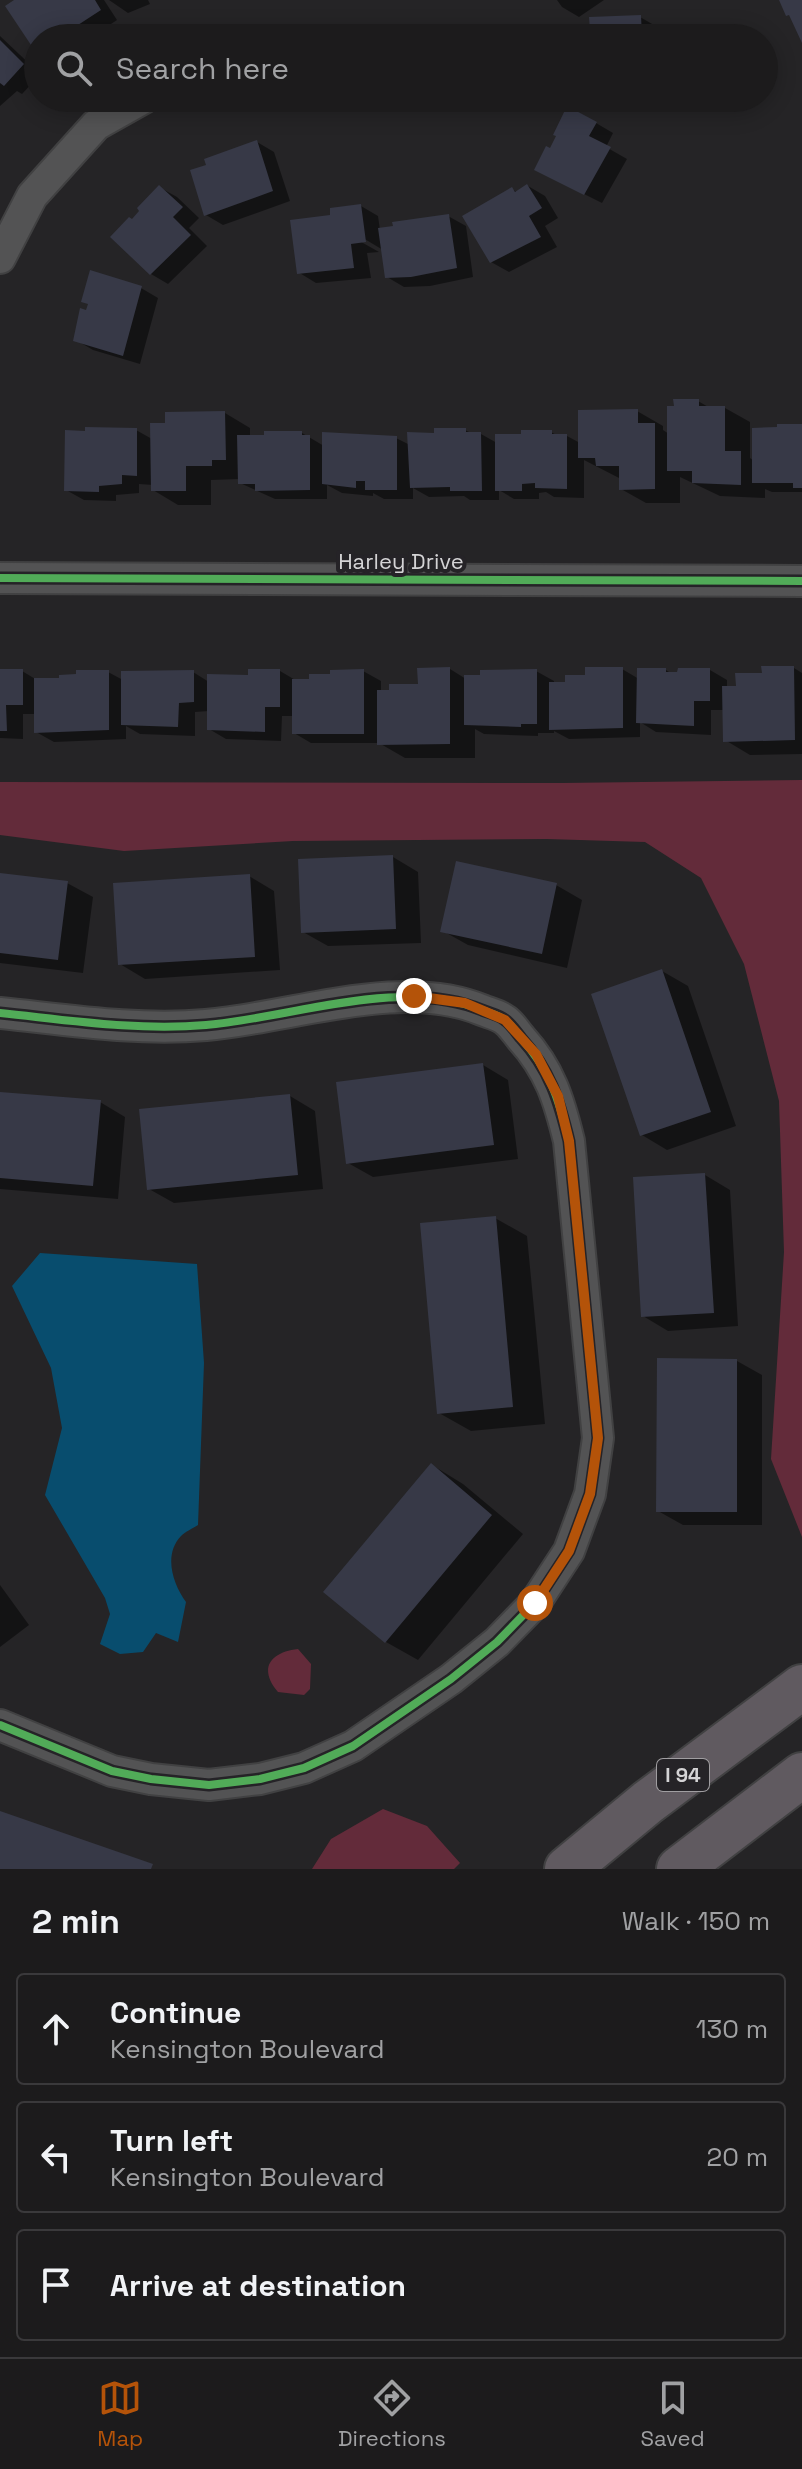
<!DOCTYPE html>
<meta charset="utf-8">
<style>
:root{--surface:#1c1b1c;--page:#252425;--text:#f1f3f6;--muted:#a0a1a3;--line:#3a393b;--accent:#b45309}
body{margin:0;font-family:"Space Grotesk",sans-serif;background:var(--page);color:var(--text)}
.stop{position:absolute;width:24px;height:24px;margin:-18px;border:6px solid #b45309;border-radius:50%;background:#fff}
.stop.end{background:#b45309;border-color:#fff;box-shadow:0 2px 8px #0008}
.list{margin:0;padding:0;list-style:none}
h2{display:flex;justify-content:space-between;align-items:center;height:104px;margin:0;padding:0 32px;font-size:34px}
h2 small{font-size:26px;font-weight:400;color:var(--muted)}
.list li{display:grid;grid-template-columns:52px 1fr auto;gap:24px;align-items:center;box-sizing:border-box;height:112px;margin:0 16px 16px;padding:0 16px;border:2px solid var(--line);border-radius:8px}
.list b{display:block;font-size:30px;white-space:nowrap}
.list p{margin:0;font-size:26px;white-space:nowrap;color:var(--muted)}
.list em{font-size:26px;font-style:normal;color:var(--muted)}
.icon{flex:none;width:44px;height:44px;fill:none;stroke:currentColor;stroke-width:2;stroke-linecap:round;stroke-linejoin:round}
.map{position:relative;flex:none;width:802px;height:1869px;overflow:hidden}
.search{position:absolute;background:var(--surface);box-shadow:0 4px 20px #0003;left:24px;right:24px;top:24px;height:88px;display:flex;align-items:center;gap:20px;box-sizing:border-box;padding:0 28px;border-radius:44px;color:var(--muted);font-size:30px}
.sheet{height:488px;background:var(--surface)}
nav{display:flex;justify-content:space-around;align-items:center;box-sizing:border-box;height:112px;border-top:2px solid var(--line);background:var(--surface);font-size:22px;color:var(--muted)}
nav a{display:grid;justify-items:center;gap:4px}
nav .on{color:var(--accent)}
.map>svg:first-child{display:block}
</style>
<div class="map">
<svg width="802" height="1869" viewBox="0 0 802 1869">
<rect width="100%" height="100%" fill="#252426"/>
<path fill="#632b3a" d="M 802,780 L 802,1537 L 771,1459 L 784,1252 L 779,1101 L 744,964 L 701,878 L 645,842 L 547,839 L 293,841 L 124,851 L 0,835 L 0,782 L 562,783 Z
M 298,1649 L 311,1664 L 310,1689 L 304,1695 L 278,1692 C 258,1669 270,1652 298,1649 Z
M 383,1809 L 427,1826 L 460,1863 L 454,1869 L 312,1869 L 331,1839 Z"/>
<path fill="#084d6e" d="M 40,1253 L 197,1264 L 204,1363 L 198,1525 C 193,1528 185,1532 181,1536 C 163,1555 173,1584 186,1602 L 178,1642 L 156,1633 L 143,1652 L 120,1654 L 100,1644 L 110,1614 L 105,1598 L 45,1495 L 62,1428 L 51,1368 L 12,1286 Z"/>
<path fill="#0007" d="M 16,0 L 104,0 L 117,20 L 90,38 L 38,38 L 38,48 L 34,46 Z
M 109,0 L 148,0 L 150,4 L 128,13 Z
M 557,0 L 604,0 L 579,17 L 562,7 Z
M 640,17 L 666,32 L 666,38 L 582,38 Z
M 0,36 L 38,72 L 38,77 L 22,94 L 17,91 L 0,106 Z
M 584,98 L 669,98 L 669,100 L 597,106 Z
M 596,123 L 613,133 L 606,147 L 627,159 L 602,203 L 554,179 L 551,151 Z
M 257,142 L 274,152 L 290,201 L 223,225 L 206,215 Z
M 528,186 L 545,196 L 558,218 L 545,226 L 557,247 L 509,272 L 491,262 L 512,189 L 518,193 Z
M 159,187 L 177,197 L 199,218 L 189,228 L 207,246 L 168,284 L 151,274 L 133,221 Z
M 361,206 L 378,216 L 380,230 L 448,216 L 466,226 L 473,277 L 430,286 L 404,287 L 387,277 L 383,250 L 358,235 L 356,239 L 379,252 L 367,253 L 371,278 L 316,283 L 298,272 L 333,216 Z
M 141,288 L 158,298 L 140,364 L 93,350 L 76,340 L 87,313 Z
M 698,401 L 710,408 L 725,408 L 750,422 L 750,458 L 754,461 L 802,426 L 802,492 L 772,492 L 765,489 L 765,498 L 720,496 L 680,477 L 680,503 L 646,503 L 621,489 L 621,479 L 584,460 L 584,498 L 554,497 L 546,492 L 539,493 L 539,499 L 514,499 L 499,490 L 499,500 L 470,500 L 464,496 L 429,497 L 413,488 L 413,499 L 384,499 L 373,493 L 373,496 L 342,493 L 327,485 L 327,499 L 275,499 L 240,483 L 240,479 L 211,480 L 211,505 L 178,505 L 153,490 L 153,485 L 139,484 L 139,493 L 116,495 L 116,501 L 84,500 L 66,490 L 136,430 L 152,439 L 225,413 L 250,428 L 250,436 L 302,433 L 324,446 L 396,438 L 410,445 L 436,435 L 465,430 L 473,434 L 481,434 L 497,443 L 522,436 L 551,432 L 558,436 L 567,436 L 580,443 L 637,411 L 663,426 L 663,430 L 669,434 Z
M 794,668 L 802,673 L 802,754 L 750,755 L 725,740 L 724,710 L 711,710 L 711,735 L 656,732 L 640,722 L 640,737 L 569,739 L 554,731 L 554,733 L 538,733 L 538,736 L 484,734 L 475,729 L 475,758 L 405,758 L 379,743 L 311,743 L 294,733 L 294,716 L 282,716 L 281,741 L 226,739 L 209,729 L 209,711 L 195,712 L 195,736 L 140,734 L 126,726 L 126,739 L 54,742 L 36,732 L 36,714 L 23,714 L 23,739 L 0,738 L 0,671 L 22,671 L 37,680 L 61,680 L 108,672 L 123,680 L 193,672 L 209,682 L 280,671 L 297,681 L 363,671 L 381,681 L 381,692 L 420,686 L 450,669 L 466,679 L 536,671 L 554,681 L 554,684 L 567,684 L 587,677 L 622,669 L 639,679 L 666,670 L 672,674 L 710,670 L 727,680 L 727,688 L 738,688 L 764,675 Z
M 393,857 L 418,872 L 421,943 L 328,946 L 303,932 Z
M 0,875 L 67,883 L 93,897 L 83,973 L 0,963 Z
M 249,876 L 274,891 L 280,970 L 145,979 L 120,964 Z
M 556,885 L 582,900 L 567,968 L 468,945 L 443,931 Z
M 662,971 L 688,986 L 736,1126 L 667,1150 L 642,1135 Z
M 483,1065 L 508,1080 L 518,1159 L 373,1177 L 348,1163 Z
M 0,1094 L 100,1102 L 125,1117 L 118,1199 L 0,1189 Z
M 290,1096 L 315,1111 L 323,1189 L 174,1203 L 149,1189 Z
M 705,1175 L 730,1190 L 738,1326 L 668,1331 L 643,1316 Z
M 495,1218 L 527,1236 L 545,1424 L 471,1431 L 439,1413 Z
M 737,1361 L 762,1375 L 762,1525 L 683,1525 L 658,1511 Z
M 432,1465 L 463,1484 L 523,1534 L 418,1660 L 386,1642 Z
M 0,1585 L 29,1625 L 0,1647 Z"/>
<path fill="#373947" d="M 14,0 L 95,0 L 101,10 L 58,38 L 38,38 L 38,44 L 33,48 L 5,6 Z
M 779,0 L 802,0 L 802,43 L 789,15 L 786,16 Z
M 641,15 L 642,38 L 580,38 L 579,32 L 590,31 L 589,17 Z
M 0,40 L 24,64 L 4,86 L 0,83 Z
M 567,106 L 597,122 L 589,136 L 611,147 L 584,195 L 534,170 L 546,146 L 550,148 L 556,136 L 553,135 Z
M 257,140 L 273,191 L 204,216 L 190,170 L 206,165 L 204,159 Z
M 527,184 L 542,208 L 529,216 L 541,237 L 490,263 L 462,216 L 512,187 L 515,192 Z
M 159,185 L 183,207 L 173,217 L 191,235 L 150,275 L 110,237 L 129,217 L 132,219 L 139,211 L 137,208 Z
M 361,204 L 366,242 L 351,244 L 354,268 L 297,274 L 290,220 L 330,215 L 330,208 Z
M 449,214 L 457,268 L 411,277 L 385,278 L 378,228 L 393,226 L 392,222 Z
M 90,270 L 142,286 L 123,356 L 73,341 L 80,308 L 86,310 L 88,304 L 81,302 Z
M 673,399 L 699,399 L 699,406 L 725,406 L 725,451 L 741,451 L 741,485 L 692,483 L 692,471 L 667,471 L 667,406 L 674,406 Z
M 638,409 L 638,423 L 655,423 L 655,489 L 619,490 L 619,466 L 596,466 L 595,458 L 578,458 L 578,410 Z
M 225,411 L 226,460 L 212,460 L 212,466 L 186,466 L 186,491 L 151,491 L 150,423 L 165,423 L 165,412 Z
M 777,424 L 802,424 L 802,488 L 793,488 L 793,483 L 752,483 L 752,428 L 777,427 Z
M 85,427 L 137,428 L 137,476 L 122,475 L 122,484 L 99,486 L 99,492 L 64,491 L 65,430 L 85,431 Z
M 434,428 L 466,428 L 466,432 L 481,432 L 482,491 L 450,491 L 450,487 L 410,488 L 407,432 L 434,433 Z
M 521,430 L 552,430 L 552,434 L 567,434 L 567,489 L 535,488 L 535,483 L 522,484 L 522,491 L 495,491 L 495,434 L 521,434 Z
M 264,431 L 302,431 L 302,435 L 310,435 L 310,490 L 255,491 L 255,484 L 238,484 L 237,435 L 264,435 Z
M 322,432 L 397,436 L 397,490 L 365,490 L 365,481 L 356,481 L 356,488 L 322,484 Z
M 761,666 L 794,666 L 795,740 L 723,742 L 722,686 L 736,686 L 735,673 L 762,673 Z
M 450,667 L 450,744 L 377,745 L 377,690 L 389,690 L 389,684 L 418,684 L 417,668 Z
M 585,667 L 623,667 L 623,728 L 549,730 L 549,682 L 565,682 L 565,675 L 585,675 Z
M 637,668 L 666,668 L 666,672 L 677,672 L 678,668 L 710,668 L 710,701 L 694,701 L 694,726 L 636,723 Z
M 0,669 L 23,669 L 23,705 L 6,705 L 7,731 L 0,731 Z
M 248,669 L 280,669 L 280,707 L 265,707 L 265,732 L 207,730 L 207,674 L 248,675 Z
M 364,669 L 364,734 L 292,734 L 292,679 L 309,679 L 309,674 L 330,674 L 330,670 Z
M 537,669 L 537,724 L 521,724 L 521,727 L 464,725 L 464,675 L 480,675 L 480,670 Z
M 76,670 L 109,670 L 109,730 L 34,733 L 34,678 L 59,678 L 59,675 L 76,674 Z
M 194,670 L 194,702 L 179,703 L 178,727 L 121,725 L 121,671 Z
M 393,855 L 396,929 L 301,933 L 298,859 Z
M 456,861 L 557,883 L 542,954 L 440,932 Z
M 0,873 L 68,881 L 58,960 L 0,953 Z
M 250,874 L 255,957 L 118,965 L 113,883 Z
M 662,969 L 711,1112 L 640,1136 L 591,994 Z
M 483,1063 L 494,1145 L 346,1164 L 336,1082 Z
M 0,1092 L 101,1100 L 93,1186 L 0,1178 Z
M 290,1094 L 298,1175 L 147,1190 L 139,1109 Z
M 705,1173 L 714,1313 L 641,1317 L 633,1177 Z
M 496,1216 L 513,1407 L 437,1414 L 420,1223 Z
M 657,1358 L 737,1359 L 737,1512 L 656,1512 Z
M 431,1463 L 492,1515 L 385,1643 L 323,1592 Z
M 0,1811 L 153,1864 L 151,1869 L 0,1869 Z"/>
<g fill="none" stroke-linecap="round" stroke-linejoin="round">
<defs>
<path id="minor" d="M 0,258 L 32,196 L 96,125 L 144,98
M 0,578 L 802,581
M 0,1013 C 68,1020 137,1031 206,1025 C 291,1018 401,976 482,1010 C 489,1013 499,1015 505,1020 C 511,1024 516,1032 521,1038 C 550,1070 559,1100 569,1141 L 598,1438 L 590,1494 L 569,1551 L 535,1603 L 497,1642 L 451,1679 L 353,1746 L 304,1768 L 260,1779 L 209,1785 L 151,1779 L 112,1771 L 0,1725"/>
<path id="motorway" d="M 567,1869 L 648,1802 L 802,1687
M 679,1869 L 802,1775"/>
</defs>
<use href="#minor" stroke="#414142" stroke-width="34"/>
<use href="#motorway" stroke="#414142" stroke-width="48"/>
<use href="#minor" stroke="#535354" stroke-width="30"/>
<use href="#motorway" stroke="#605a60" stroke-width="44"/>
<defs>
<path id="cycleway" d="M 0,578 L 802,581
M 0,1013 C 68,1020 137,1031 206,1025 C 291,1018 401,976 482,1010 C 489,1013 499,1015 505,1020 C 511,1024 516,1032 521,1038 C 550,1070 559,1100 569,1141 L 598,1438 L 590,1494 L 569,1551 L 535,1603 L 497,1642 L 451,1679 L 353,1746 L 304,1768 L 260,1779 L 209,1785 L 151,1779 L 112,1771 L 0,1725"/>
</defs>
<use href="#cycleway" stroke="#252327" stroke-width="13"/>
<use href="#cycleway" stroke="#51ab58" stroke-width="8"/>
</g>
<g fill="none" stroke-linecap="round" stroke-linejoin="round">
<path stroke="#b45309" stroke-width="10" d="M 414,996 L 465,1003 L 505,1020 L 536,1054 L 558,1096 L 569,1141 L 598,1438 L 590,1494 L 569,1551 L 535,1603"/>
</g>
<g text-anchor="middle" stroke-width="8" stroke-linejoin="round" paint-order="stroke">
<rect fill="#252327" stroke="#a09ea1" stroke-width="2" x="657" y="1759" width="52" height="32" rx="6"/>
<g font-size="20" font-weight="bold" fill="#d4d3d5">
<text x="683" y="1782">I 94</text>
</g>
<g font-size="22" fill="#d4d3d5" stroke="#252327">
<text x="401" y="569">Harley Drive</text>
</g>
</g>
</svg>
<div class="stop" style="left:535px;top:1603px"></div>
<div class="stop end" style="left:414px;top:996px"></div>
<div class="search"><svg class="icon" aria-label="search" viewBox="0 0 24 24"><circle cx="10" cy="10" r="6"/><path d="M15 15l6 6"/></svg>Search here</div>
</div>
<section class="sheet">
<h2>2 min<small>Walk · 150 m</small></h2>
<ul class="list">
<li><svg class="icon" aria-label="ahead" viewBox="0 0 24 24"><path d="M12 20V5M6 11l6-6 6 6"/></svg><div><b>Continue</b><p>Kensington Boulevard</p></div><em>130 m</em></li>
<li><svg class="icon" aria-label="left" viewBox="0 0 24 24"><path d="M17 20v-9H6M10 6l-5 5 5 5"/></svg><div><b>Turn left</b><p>Kensington Boulevard</p></div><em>20 m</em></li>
<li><svg class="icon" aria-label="arrive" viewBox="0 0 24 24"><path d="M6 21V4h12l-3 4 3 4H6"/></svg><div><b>Arrive at destination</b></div></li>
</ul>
</section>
<nav>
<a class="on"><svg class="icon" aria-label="map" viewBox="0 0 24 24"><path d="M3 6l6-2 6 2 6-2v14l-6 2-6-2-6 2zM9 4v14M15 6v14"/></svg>Map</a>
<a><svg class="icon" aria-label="directions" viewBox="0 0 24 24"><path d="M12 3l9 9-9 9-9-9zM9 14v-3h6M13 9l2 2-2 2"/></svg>Directions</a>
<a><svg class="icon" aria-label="saved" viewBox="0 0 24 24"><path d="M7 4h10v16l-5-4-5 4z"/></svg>Saved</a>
</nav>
